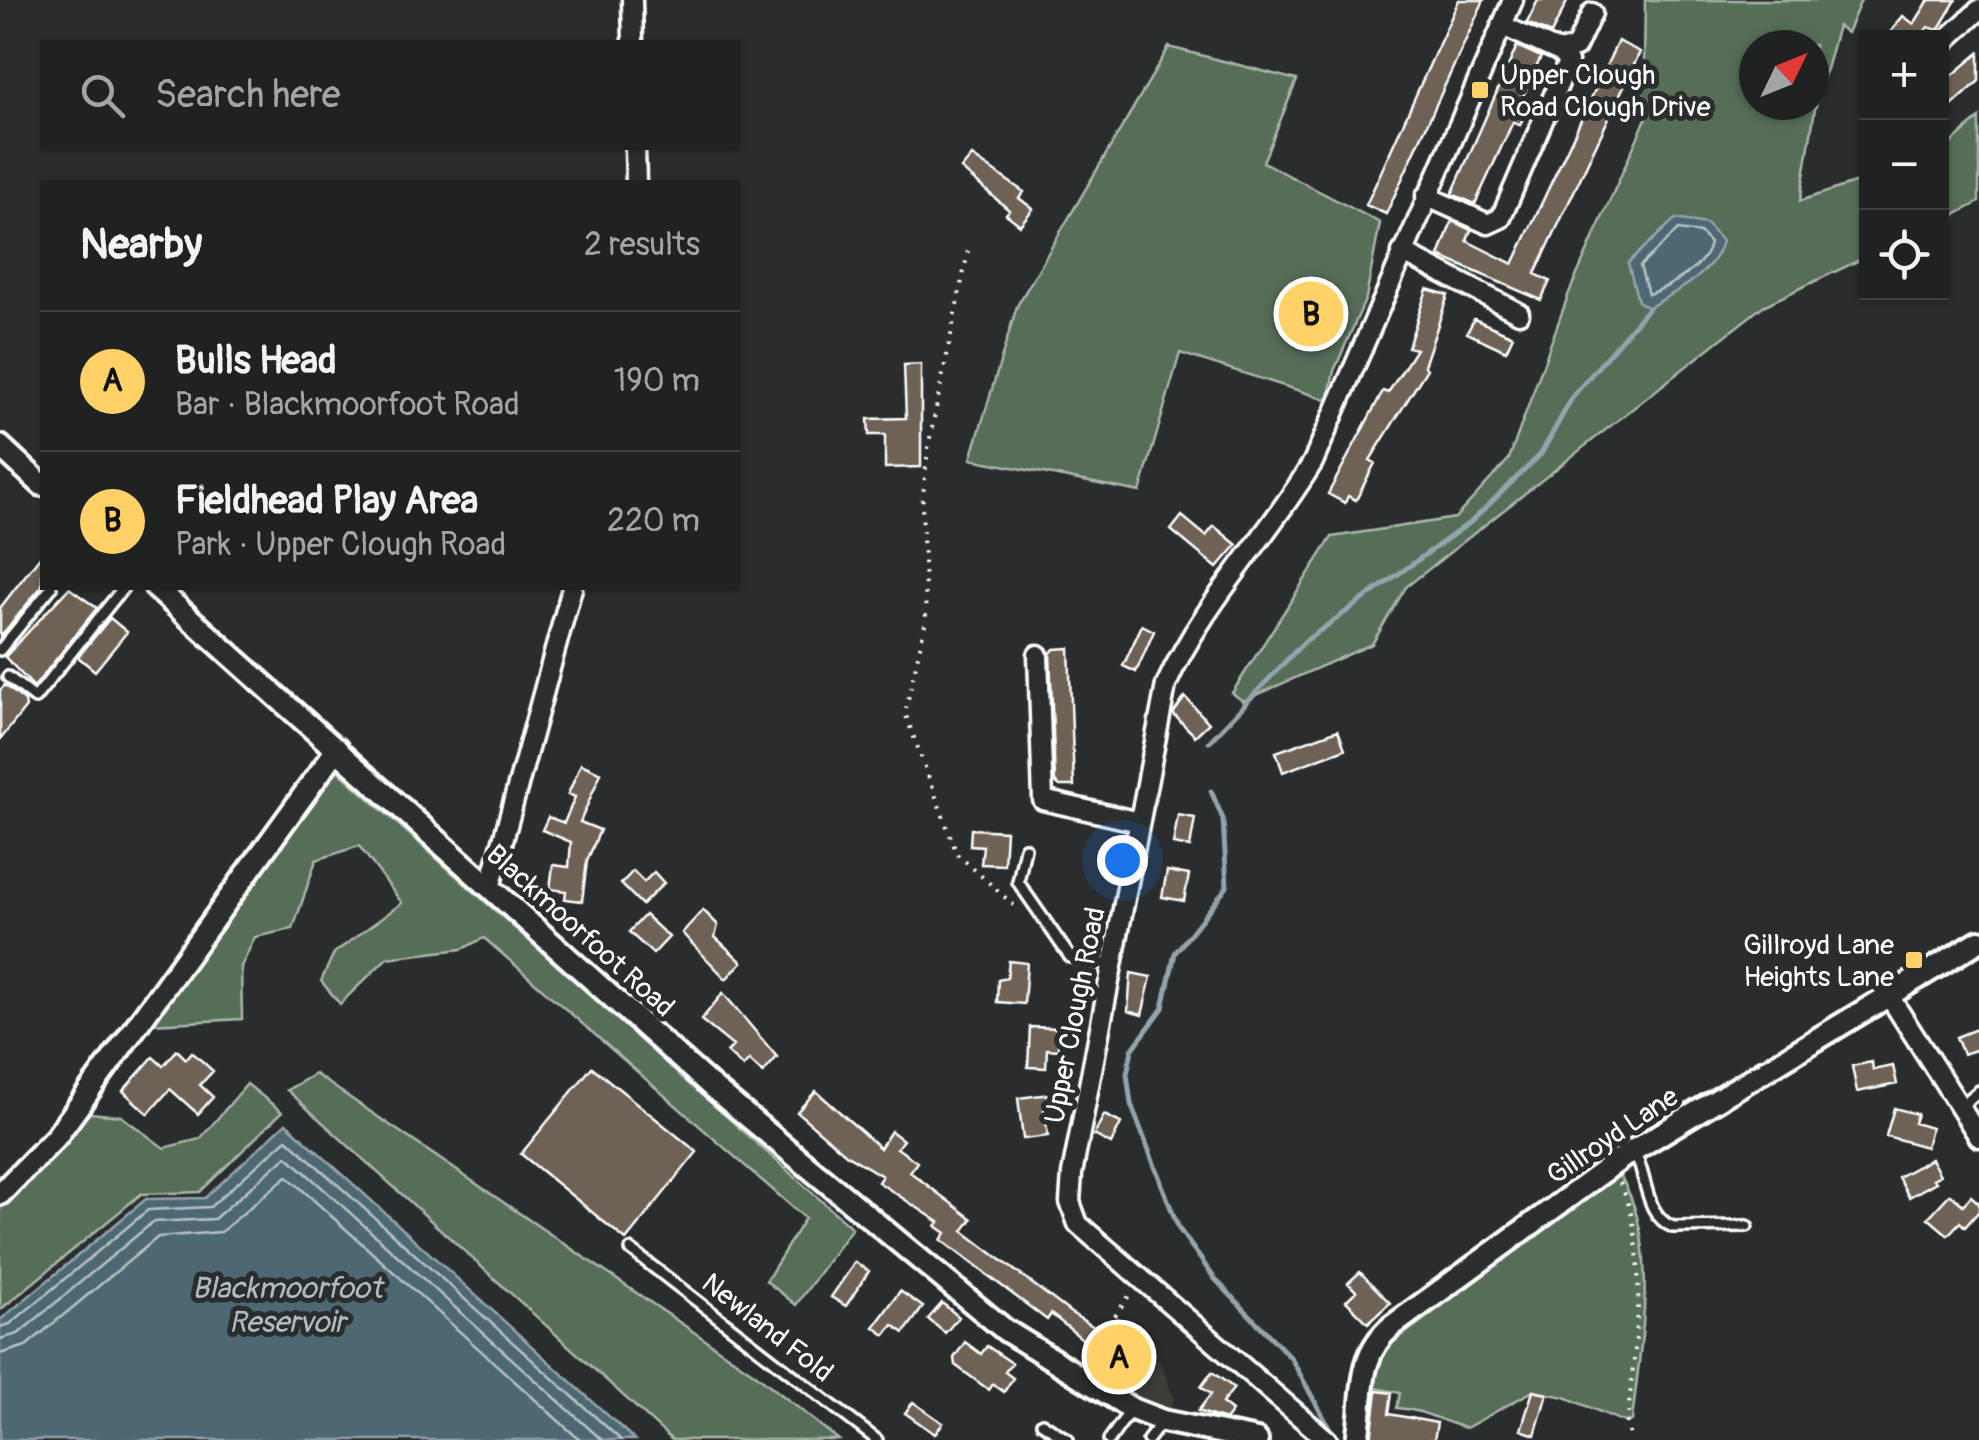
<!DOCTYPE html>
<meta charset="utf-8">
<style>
:root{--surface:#202222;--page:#2d2f2f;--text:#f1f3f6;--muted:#a2a4a5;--line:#3d3f40;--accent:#ffd166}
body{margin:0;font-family:Pangolin,sans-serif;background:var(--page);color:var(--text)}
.controls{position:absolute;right:30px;top:30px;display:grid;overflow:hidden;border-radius:0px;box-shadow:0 2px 8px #0004}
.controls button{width:90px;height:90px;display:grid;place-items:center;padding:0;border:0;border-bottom:2px solid var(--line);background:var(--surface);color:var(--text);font:50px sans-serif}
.compass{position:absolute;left:1739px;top:30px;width:90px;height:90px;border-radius:50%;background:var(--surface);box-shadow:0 2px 8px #0004;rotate:47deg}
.you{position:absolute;left:1122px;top:860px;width:35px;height:35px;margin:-25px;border:8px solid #fff;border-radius:50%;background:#1a73e8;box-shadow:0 0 0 15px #1a73e833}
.badge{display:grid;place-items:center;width:65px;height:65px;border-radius:50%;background:var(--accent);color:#111;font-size:32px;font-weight:700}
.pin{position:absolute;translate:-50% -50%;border:5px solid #fff;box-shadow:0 2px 10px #0006}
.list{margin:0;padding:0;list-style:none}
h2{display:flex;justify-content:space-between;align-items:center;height:130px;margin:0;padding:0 40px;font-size:42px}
h2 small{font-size:32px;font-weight:400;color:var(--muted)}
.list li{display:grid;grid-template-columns:65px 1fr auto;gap:30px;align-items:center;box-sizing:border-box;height:140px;padding:0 40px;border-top:2px solid var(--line)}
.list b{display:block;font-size:38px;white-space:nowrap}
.list p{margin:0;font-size:32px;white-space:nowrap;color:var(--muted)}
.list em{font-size:32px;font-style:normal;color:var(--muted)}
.icon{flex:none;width:55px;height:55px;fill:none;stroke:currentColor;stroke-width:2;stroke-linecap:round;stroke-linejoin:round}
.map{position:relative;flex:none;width:1979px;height:1440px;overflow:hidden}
.search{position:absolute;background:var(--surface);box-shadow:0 2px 8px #0004;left:40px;top:40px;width:700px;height:110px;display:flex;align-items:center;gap:25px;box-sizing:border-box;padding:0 35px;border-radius:0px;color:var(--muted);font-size:38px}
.panel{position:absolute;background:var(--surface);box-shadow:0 2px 8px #0004;left:40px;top:180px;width:700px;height:410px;border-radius:0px}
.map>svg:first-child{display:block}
</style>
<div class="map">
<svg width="1979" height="1440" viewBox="0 0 1979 1440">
<rect width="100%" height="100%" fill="#2a2d2e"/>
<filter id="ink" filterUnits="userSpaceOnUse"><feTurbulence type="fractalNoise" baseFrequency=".01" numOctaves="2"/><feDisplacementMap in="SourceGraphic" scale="20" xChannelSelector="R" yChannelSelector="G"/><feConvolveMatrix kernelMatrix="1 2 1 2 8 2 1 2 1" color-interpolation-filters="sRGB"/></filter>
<g filter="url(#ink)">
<path fill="#3e3d39" d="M 1105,1321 L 1161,1363 L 1174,1399 L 1168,1412 L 1077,1364 Z"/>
<path fill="#576d59" stroke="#abb6ac" stroke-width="2.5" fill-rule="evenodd" d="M 1645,0 L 1861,0 L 1847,33 L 1838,26 L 1815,109 L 1800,201 L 1866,179 L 1866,257 L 1763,306 L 1406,587 L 1372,644 L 1243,701 L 1232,693 L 1332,537 L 1455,518 L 1509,459 L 1569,293 L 1648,114 L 1638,104 L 1644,63 ZM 1754,45 L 1814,45 L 1814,105 L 1754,105 Z
M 1169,47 L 1297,80 L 1263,162 L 1380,223 L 1366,298 L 1334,371 L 1328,400 L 1180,353 L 1140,492 L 971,459 L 1017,306 Z
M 1979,118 L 1979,202 L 1942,222 L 1942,152 Z
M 337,770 L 852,1228 L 796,1305 L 766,1281 L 805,1218 L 484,938 L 462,949 L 387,958 L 340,1004 L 321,981 L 334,953 L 402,903 L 359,846 L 316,860 L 293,929 L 255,937 L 241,967 L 242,1019 L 150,1024 Z
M 315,1074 L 754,1373 L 839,1440 L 672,1440 L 287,1090 Z
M 247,1084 L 282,1112 L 200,1192 L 141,1194 L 0,1310 L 0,1204 L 90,1113 L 121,1116 L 164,1148 L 200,1139 Z
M 1619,1174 C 1662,1243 1640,1344 1632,1421 L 1624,1422 L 1565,1397 L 1533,1391 L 1466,1428 C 1442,1422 1422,1409 1397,1408 L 1400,1393 L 1371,1387 L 1379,1353 Z"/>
<path fill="#4e6773" stroke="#95a4ab" stroke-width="2.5" d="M 1675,219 L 1706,224 L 1722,241 C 1713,276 1676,291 1648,308 L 1638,301 L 1628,263 Z
M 286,1123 L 635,1440 L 0,1440 L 0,1320 L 146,1199 L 205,1198 Z"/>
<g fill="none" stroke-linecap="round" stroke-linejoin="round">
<path stroke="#b8c2c7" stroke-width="2.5" d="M 1678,230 L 1700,233 L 1710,243 C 1707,266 1668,288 1648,294 L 1640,266 Z
M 0,1327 L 10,1324 L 148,1210 L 210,1207 L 287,1139 L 621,1440
M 0,1339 L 18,1334 L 153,1222 L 214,1219 L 287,1156 L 602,1440
M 0,1354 L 26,1346 L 158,1237 L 221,1232 L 287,1176 L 580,1440"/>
<path stroke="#95a4ab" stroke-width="5" d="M 1209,742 L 1304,642 L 1472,521 L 1541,454 L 1573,396 L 1648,308
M 1211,791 L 1223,819 L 1227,887 L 1175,953 L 1163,1008 L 1132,1050 L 1127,1074 L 1131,1104 L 1179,1229 L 1215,1279 L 1291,1358 L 1336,1440"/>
</g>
<path fill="#6d6254" stroke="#fff" stroke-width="2.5" d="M 1459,0 L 1484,0 L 1386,214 L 1366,205 Z
M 1538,0 L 1568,0 L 1551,34 L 1527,23 Z
M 1929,0 L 1956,0 L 1938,30 L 1928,27 L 1924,32 L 1931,38 L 1886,38 L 1903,16 L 1914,24 Z
M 1618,41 L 1640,52 L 1535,274 L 1550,281 L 1541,300 L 1439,256 L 1452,221 L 1471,230 L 1467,241 L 1513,264 Z
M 1517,46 L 1541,57 L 1517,109 L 1525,113 L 1520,125 L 1513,122 L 1475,204 L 1452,194 Z
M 1979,53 L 1979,81 L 1952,106 L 1942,95 L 1942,84 Z
M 972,156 L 1024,192 L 1019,198 L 1033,209 L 1020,225 L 1006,214 L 1009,210 L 961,169 Z
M 1427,289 L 1448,295 L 1424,366 L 1427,369 L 1370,460 L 1375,463 L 1356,500 L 1348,496 L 1345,503 L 1328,494 L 1383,391 L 1388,393 L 1416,349 L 1408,347 Z
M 1474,319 L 1513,336 L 1506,351 L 1467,333 Z
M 921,364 L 921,467 L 885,468 L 885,435 L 869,435 L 868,419 L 906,418 L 904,365 Z
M 1182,516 L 1206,536 L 1214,526 L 1237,545 L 1217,568 L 1171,530 Z
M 42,554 L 42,586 L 0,637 L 0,608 Z
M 69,588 L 97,608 L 34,687 L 5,657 Z
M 110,618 L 127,632 L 95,671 L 78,657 Z
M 1142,625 L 1154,631 L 1136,672 L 1123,666 Z
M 1069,648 L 1074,786 L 1060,786 L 1055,782 L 1050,654 L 1054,649 Z
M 5,685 L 25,701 L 26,707 L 0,740 L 0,690 Z
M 1185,697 L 1209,723 L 1195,736 L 1173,714 Z
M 1338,730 L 1345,749 L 1283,772 L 1276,752 Z
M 581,764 L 601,773 L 580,822 L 600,830 L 587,861 L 582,901 L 565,899 L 566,891 L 550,889 L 553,865 L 569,867 L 571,842 L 542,830 L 548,817 L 564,823 L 575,797 L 568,794 Z
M 1178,815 L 1195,818 L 1190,847 L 1173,844 Z
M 971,829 L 1006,831 L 1004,865 L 981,864 L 983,846 L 970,845 Z
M 633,871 L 644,882 L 654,872 L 664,883 L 642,905 L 621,884 Z
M 1167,871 L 1189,875 L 1184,901 L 1162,897 Z
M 703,910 L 718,925 L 715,937 L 742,962 L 726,979 L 682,933 Z
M 645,915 L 669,937 L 653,954 L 629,932 Z
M 1009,961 L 1027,963 L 1024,1004 L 997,1002 L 998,980 L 1007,978 Z
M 1131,973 L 1151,977 L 1142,1015 L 1128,1011 Z
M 723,993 L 777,1057 L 763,1073 L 749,1060 L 743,1067 L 727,1052 L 733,1046 L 701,1020 Z
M 1030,1027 L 1059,1028 L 1058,1050 L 1047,1049 L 1046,1068 L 1028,1067 Z
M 1979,1028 L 1979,1049 L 1963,1054 L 1956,1037 Z
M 177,1050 L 186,1059 L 192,1052 L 213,1071 L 200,1085 L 213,1097 L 198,1114 L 170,1089 L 148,1114 L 123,1091 L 153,1057 L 163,1066 Z
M 1872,1062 L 1873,1070 L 1893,1066 L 1897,1084 L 1857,1092 L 1852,1066 Z
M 592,1067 L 697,1152 L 626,1240 L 521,1154 Z
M 816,1091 L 880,1148 L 891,1131 L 903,1140 L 897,1148 L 917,1162 L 910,1172 L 972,1219 L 963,1231 L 1071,1313 L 1147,1359 L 1131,1383 L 1090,1356 L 1095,1349 L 1051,1314 L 1047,1320 L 941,1240 L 946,1233 L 936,1226 L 939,1222 L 878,1182 L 882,1176 L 847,1155 L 797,1112 Z
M 1050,1094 L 1051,1109 L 1044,1110 L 1048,1136 L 1023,1139 L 1018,1098 Z
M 1894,1108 L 1917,1114 L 1914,1123 L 1931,1128 L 1926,1147 L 1886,1136 Z
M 1104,1115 L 1121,1123 L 1111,1144 L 1094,1135 Z
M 1931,1159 L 1940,1175 L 1933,1179 L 1936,1182 L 1909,1197 L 1898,1177 Z
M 1950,1194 L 1963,1205 L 1971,1196 L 1979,1203 L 1979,1211 L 1965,1227 L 1960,1222 L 1948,1235 L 1928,1218 Z
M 855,1262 L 869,1271 L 846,1306 L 831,1297 Z
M 1360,1272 L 1390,1303 L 1368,1323 L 1346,1301 L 1356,1291 L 1348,1283 Z
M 900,1291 L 923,1307 L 904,1333 L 893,1325 L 885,1335 L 874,1327 Z
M 942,1303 L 959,1317 L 945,1333 L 928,1319 Z
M 965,1342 L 981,1354 L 987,1346 L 1012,1363 L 1005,1372 L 1013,1378 L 1004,1392 L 993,1384 L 989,1390 L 955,1365 L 954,1358 Z
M 1212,1372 L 1234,1388 L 1222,1403 L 1232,1411 L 1225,1420 L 1198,1411 L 1211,1394 L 1201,1387 Z
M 1377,1391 L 1392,1393 L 1389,1414 L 1437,1423 L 1434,1440 L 1371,1440 Z
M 1533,1391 L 1547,1394 L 1535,1435 L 1521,1430 Z
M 913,1402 L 943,1423 L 935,1434 L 905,1413 Z"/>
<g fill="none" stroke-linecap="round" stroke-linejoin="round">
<defs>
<path id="service" d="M 0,650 L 51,588
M 8,677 L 35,698 L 123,588
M 1025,848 L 1018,882 L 1070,957 L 1111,965
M 1961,1106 L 1979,1091
M 1635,1153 C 1647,1177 1645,1216 1673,1227 L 1747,1226
M 631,1250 L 877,1440
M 1042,1423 L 1068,1440
M 1109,1440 L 1130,1411
M 1148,1440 L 1161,1423"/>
<path id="minor" d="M 632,0 L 633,42
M 1942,44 L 1979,10
M 1560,52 L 1576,47 L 1592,13
M 635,148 L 636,182
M 1426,196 L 1488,224 L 1501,218 L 1568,62 L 1560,52 L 1503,26
M 1402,252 L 1519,313
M 1038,655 L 1043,800 L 1139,822
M 491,884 L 572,588
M 1889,996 L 1979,1137
M 1327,1440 L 1078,1224 L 1070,1202 L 1072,1174 L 1166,685 C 1202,604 1267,538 1313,462 L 1513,0"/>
<path id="tertiary" d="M 0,446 L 42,485
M 156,588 L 711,1086 L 1005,1330 L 1132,1409 L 1163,1421 L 1257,1440
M 0,1194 L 56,1137 L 337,749
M 1357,1440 C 1365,1397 1355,1357 1392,1326 L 1626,1155 L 1979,941"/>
</defs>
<use href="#service" stroke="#fff" stroke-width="16"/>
<use href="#minor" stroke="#fff" stroke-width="25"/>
<use href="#tertiary" stroke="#fff" stroke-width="28"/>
<path stroke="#fff" stroke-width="4" stroke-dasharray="2.5 8" stroke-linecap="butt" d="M 968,251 L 928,448 L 922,505 L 926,620 L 905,713 L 957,854 L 1018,909
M 1620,1183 C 1652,1248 1634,1353 1627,1423 L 1631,1440
M 1085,1359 L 1131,1293"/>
<use href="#service" stroke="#2a2d2e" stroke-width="9"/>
<use href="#minor" stroke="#2a2d2e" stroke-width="18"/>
<use href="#tertiary" stroke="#2a2d2e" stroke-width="20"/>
</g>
</g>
<g fill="#ffd166" stroke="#2a2d2e" stroke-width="4">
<rect x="1470" y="80" width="20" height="20" rx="5"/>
<rect x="1904" y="950" width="20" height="20" rx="5"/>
</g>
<g text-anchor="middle" stroke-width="10" stroke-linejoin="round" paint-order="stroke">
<g font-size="28" fill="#fff" stroke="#2a2d2e" text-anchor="start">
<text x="1500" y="84">Upper Clough<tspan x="1500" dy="32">Road Clough Drive</tspan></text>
<text x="1894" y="954" text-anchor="end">Gillroyd Lane<tspan x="1894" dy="32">Heights Lane</tspan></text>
</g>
<g font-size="28" fill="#fff" stroke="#2a2d2e">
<text transform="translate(581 930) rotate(42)" y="10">Blackmoorfoot Road</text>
<text transform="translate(1074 1015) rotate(-79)" y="10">Upper Clough Road</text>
<text transform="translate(1612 1135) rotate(-34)" y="10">Gillroyd Lane</text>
<text transform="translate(768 1327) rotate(38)" y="10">Newland Fold</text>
</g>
<g font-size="30" font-style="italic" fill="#afbbc0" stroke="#2a2d2e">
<text x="287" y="1298">Blackmoorfoot<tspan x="287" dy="34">Reservoir</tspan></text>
</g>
</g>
</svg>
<div class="controls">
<button>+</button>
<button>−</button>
<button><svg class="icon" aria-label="locate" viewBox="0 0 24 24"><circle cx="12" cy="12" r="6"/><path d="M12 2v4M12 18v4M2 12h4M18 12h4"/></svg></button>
</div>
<svg class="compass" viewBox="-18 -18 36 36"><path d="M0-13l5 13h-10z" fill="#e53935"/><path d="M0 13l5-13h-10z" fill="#a2a4a5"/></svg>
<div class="you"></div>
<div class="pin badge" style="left:1119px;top:1357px">A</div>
<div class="pin badge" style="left:1311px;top:314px">B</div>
<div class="search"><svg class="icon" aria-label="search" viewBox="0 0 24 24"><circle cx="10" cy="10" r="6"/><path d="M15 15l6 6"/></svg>Search here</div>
<section class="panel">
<h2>Nearby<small>2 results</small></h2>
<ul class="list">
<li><span class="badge">A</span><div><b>Bulls Head</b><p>Bar · Blackmoorfoot Road</p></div><em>190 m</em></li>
<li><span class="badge">B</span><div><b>Fieldhead Play Area</b><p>Park · Upper Clough Road</p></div><em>220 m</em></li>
</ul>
</section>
</div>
